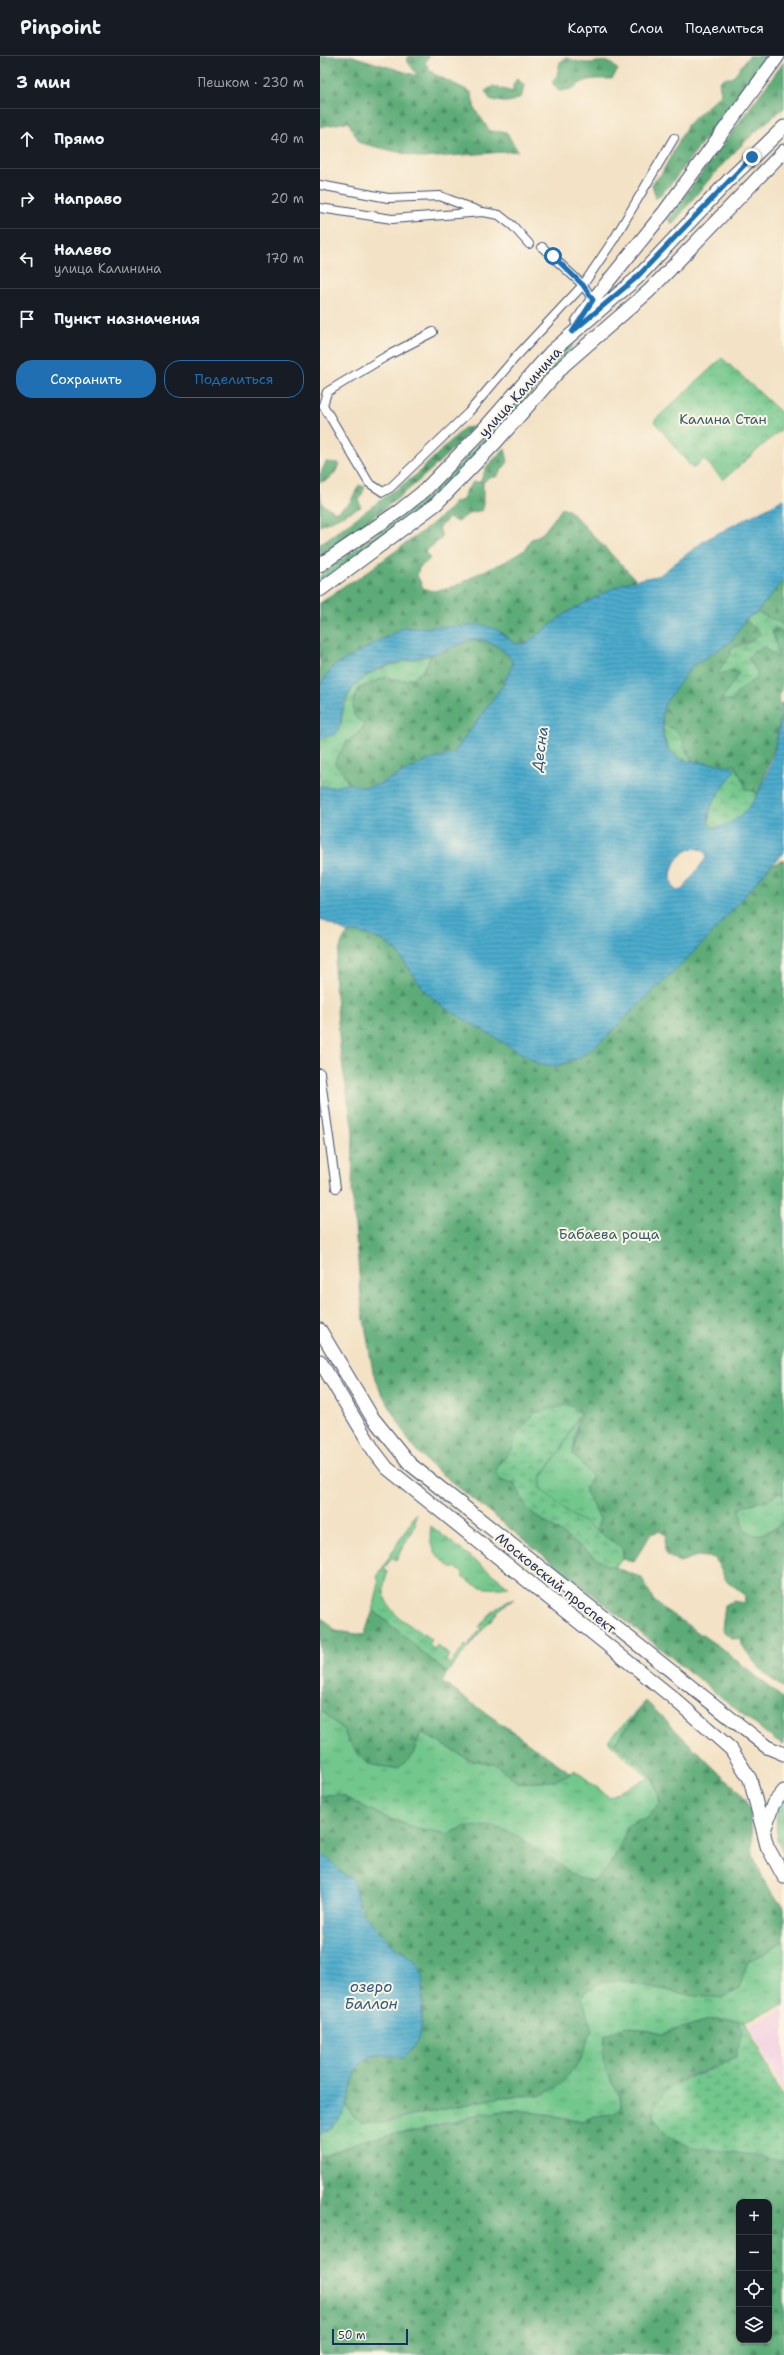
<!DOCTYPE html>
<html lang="ru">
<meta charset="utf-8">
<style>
:root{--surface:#171b24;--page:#20242c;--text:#f1f3f6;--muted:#9ea1a6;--line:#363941;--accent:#1f6fb2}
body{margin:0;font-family:"Shantell Sans",sans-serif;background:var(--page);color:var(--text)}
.controls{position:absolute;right:12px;bottom:12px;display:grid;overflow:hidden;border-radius:8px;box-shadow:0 1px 3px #0004}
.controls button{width:36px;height:36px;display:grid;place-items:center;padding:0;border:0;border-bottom:1px solid var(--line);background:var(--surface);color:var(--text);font:20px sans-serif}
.scale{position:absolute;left:12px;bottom:10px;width:76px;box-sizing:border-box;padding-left:4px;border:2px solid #1b2f5e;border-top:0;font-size:11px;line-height:14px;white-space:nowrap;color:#1b2f5e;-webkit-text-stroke:3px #fcf5e5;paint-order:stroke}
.stop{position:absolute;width:12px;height:12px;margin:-9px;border:3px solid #1f6fb2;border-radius:50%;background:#fff}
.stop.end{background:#1f6fb2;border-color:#fff;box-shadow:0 1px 4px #0008}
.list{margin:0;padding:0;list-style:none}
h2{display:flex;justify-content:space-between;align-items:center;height:52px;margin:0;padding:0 16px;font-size:17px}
h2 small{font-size:13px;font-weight:400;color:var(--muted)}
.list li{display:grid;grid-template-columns:26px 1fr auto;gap:12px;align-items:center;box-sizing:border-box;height:60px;padding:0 16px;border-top:1px solid var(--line)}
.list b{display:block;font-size:15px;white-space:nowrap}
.list p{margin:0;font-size:13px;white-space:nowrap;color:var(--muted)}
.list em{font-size:13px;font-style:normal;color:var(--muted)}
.actions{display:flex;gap:8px;padding:12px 16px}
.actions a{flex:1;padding:9px 0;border:1px solid var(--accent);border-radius:16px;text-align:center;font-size:14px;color:var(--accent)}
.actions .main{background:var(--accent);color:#fff}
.icon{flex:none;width:22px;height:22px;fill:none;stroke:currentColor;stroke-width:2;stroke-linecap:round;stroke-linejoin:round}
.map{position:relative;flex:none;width:464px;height:2299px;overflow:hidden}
header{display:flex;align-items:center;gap:24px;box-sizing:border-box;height:56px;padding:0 20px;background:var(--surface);border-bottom:1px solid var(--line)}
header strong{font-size:19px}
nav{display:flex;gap:22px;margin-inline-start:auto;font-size:14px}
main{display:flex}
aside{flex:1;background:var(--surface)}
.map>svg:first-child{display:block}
</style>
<header>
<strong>Pinpoint</strong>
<nav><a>Карта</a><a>Слои</a><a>Поделиться</a></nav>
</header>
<main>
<aside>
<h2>3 мин<small>Пешком · 230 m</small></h2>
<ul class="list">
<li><svg class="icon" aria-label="ahead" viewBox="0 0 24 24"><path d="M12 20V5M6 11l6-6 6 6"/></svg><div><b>Прямо</b></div><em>40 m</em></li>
<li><svg class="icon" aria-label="right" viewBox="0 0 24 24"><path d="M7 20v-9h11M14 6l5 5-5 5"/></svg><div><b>Направо</b></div><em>20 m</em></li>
<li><svg class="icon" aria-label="left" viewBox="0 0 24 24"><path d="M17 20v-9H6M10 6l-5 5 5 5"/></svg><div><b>Налево</b><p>улица Калинина</p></div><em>170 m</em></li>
<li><svg class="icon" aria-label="arrive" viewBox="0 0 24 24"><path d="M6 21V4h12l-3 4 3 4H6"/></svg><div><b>Пункт назначения</b></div></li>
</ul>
<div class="actions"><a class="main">Сохранить</a><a>Поделиться</a></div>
</aside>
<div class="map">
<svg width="464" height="2299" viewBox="0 0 464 2299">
<defs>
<pattern id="grass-tufts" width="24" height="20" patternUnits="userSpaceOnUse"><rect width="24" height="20" fill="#72c78c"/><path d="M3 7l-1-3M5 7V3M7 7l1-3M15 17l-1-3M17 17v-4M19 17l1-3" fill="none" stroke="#5da276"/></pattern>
<pattern id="forest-firs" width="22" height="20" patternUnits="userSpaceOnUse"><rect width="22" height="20" fill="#5dac78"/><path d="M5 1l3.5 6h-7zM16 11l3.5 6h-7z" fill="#4c8c66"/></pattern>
<pattern id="wetland-marsh" width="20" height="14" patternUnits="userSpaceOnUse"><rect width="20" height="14" fill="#72c78c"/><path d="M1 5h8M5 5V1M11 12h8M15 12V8" fill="none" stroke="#5da276"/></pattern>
<pattern id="park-crowns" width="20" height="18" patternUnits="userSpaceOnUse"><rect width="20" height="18" fill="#72c78c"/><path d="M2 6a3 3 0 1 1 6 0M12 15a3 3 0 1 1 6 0" fill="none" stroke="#5da276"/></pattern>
<pattern id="water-rules" width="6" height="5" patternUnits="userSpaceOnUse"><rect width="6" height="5" fill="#4eaccc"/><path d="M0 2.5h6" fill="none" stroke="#408ca9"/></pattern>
</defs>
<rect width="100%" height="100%" fill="#fcf5e5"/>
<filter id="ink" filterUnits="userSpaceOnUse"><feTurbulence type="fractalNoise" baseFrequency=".025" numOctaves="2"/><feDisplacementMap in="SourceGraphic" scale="8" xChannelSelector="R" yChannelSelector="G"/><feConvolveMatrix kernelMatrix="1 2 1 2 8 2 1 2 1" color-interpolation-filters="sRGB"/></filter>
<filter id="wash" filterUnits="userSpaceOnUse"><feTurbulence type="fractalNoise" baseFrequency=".012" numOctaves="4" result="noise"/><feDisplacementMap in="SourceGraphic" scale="16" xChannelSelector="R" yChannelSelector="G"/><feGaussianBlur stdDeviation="0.9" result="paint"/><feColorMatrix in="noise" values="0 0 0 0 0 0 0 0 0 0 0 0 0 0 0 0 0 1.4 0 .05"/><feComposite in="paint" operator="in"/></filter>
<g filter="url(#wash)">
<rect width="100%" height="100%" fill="#f3e2c5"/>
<path fill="#f2cfe2" d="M 464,1954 L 464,2034 L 429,1969 Z"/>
<path fill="url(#grass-tufts)" stroke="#467b75" d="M 252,287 L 253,289 L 250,294 L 176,377 L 113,442 L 0,526 L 0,520 L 107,441 L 129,420 Z
M 111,599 C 103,621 89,629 66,621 L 38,633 L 44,668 L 43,673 L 26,687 L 22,715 L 29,728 L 13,731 L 0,730 L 0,683 L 4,683 L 21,671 C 24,612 66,612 111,599 Z
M 258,1359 L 253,1398 L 272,1420 L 266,1431 L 266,1437 L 280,1463 L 276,1475 L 245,1454 L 220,1432 L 222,1420 L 241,1394 Z
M 459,1436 L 464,1439 L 464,1466 C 440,1481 424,1491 419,1453 C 436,1443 444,1450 459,1436 Z
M 96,1457 L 95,1469 L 76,1504 L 72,1501 L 64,1513 L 68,1516 C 51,1551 88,1567 112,1584 L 109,1589 L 114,1593 L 117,1589 L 129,1599 L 126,1605 L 130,1608 L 145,1589 L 147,1591 L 161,1573 L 159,1571 C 169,1558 178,1549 194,1543 L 180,1553 L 127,1617 L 53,1554 L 59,1527 L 57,1521 Z
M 111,1470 L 189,1531 C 169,1534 158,1533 142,1521 L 144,1518 L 135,1511 L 133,1513 C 117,1501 107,1491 111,1470 Z
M 326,1645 L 295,1687 C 319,1708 335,1714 340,1747 L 327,1763 L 316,1764 L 307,1771 C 303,1787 288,1817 273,1825 L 258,1822 L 200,1781 L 145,1771 L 128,1778 L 96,1772 L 65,1761 L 18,1738 L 0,1740 L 0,1653 L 24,1675 L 29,1687 L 92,1701 L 101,1676 L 148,1703 L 177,1709 L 199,1727 L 251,1717 L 255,1714 L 289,1741 L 329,1722 L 288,1685 Z
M 464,1740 L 464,1797 C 454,1783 454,1754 464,1740 Z
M 464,1884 L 464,1949 L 425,1965 L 389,1964 L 342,1978 L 306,1970 L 286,2015 L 301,2039 L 301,2052 L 292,2058 L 275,2060 L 263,2065 L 199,2054 L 168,2057 L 97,2074 L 40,2085 L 0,2102 L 0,2077 L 12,2072 L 27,2050 L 33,2060 L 64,2066 L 181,2041 L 219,2039 L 255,2013 L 266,1954 L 262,1941 L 269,1933 L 284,1925 L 298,1924 L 336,1931 L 419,1933 L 428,1905 L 444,1898 Z"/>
<path fill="url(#forest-firs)" stroke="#3c6e6b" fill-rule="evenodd" d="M 0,0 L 32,0 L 98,20 L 87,5 L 88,0 L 109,0 L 105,7 L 114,18 L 151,36 L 155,53 L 170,75 L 186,76 L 198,95 L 102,102 L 40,87 L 28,66 L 0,71 Z
M 429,0 L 447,0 L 351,128 L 336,143 L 332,128 L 342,117 L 368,68 L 401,38 L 399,26 L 404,22 L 412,22 Z
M 247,2 C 255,5 262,7 269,7 C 283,6 288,2 298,14 L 292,23 C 283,23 271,22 263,26 C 252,32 252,34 239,35 L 232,27 L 237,19 L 240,6 Z
M 464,6 L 464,52 C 421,85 386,125 353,168 L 348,164 L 358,149 Z
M 197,22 L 204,29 L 202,40 C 191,48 182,47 170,43 L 165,35 L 173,30 L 193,36 L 193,30 Z
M 153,371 C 109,421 55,462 0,499 L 0,488 L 96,419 L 144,372 Z
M 185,393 L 188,406 L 176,421 L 169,421 L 163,427 L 163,454 L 150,457 L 137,466 L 129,462 L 119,471 L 122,482 L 105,496 L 110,503 L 99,512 L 97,519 L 103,532 L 113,535 L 136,530 L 161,516 L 183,507 L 206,493 L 210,484 L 223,477 L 243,451 L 250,455 L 316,524 L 304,527 L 248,556 L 205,588 L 195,588 L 179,575 L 83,572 L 14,610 L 0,630 L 0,547 C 12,540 24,527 36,524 L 107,472 L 126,457 L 135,446 L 143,444 L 145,436 L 153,426 L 160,426 L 167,410 Z
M 6,406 L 19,407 C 16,418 11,424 0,426 L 0,418 Z
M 39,429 L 45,431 L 39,445 L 41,451 L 0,470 L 0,437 L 2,448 L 16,456 L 29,448 Z
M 464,523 L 464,569 L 437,556 Z
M 425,564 L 441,577 L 437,582 L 411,592 L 411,599 L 403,608 L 398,619 L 412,614 L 419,618 L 403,643 L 412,645 L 417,637 L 437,621 L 437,616 L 428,602 L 433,595 L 444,591 L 453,599 L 456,587 L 452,575 L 456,572 L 464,578 L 464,620 L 458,648 L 463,647 L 456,686 L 438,739 L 435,736 L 427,734 L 415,709 C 399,711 375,711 365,696 C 361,690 361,682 357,676 C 353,671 347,672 343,668 L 342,658 L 344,649 L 362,622 L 371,611 L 417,577 Z
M 154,583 C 169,585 189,593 193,608 L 183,629 L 133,698 L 107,705 L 58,729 L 44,731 L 29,728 L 22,715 L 14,707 L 26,687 L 43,673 L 44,668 L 34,660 L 33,647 L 38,633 L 66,621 C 89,629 103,621 111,599 Z
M 464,804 L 464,1439 L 459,1436 C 444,1450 436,1443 419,1453 L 423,1463 L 421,1469 C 436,1487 448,1476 464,1466 L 464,1632 C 444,1619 430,1604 419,1583 L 411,1582 L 402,1574 L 405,1549 L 413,1545 L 424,1547 L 425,1539 L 406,1524 L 395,1502 L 377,1500 L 360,1506 C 343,1499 343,1496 346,1479 L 339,1475 L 331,1478 L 314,1505 L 303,1503 L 302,1492 L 276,1475 L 280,1463 L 266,1437 L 266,1431 L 272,1420 L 253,1398 L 260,1356 L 195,1380 L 193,1393 L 177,1410 L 183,1425 L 195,1427 L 207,1453 L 288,1510 L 295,1511 L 322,1522 L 334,1545 L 344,1553 L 404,1594 L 464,1643 L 464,1689 L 456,1685 L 109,1408 L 91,1388 L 61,1336 L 53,1316 L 42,1252 L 32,1136 L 33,1076 L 20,993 L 14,914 L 22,885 L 28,877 L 38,876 L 64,885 L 78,897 L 88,912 L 143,963 L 176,980 L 220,1009 L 285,982 L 390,880 L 451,809 Z
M 53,1554 L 127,1617 L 122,1626 L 251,1717 L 235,1725 L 199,1727 L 177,1709 L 148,1703 L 101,1676 L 92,1701 L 77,1713 L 47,1708 L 29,1687 L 24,1675 L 0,1653 L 0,1560 L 16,1575 L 44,1579 Z
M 326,1645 L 405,1723 L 421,1736 L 430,1754 L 433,1799 L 447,1831 L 464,1852 L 464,1884 L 444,1898 L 428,1905 L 419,1933 L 402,1942 L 374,1940 L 298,1924 L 284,1925 L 269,1933 L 262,1941 L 272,1975 L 259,2008 L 237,2031 L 219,2039 L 181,2041 L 64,2066 L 43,2066 L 33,2060 L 27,2050 L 33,2023 L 40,2009 L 50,2001 L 59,1999 L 83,2002 L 101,1974 L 103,1948 L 96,1906 C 64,1883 39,1865 33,1823 L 22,1817 L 0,1795 L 0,1740 L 18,1738 L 65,1761 L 96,1772 L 128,1778 L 145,1771 L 173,1770 L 200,1781 L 258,1822 L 273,1825 C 289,1816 303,1789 307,1771 L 316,1764 L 327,1763 L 340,1747 C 335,1714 319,1708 295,1687 Z
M 389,1964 L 418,1964 L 422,1975 L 417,2000 L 407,2007 L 363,2022 L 434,2099 L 464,2106 L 464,2299 L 0,2299 L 0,2102 L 40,2085 L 97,2074 L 168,2057 L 199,2054 L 262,2065 L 275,2060 L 292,2058 L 301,2052 C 301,2032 292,2031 286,2015 C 282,2004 284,1991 285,1980 L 306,1970 L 342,1978 ZM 419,2146 L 449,2146 L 449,2284 L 419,2284 Z"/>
<path fill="url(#wetland-marsh)" stroke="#467b75" d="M 437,556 L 464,569 L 464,578 L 456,572 L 452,575 L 456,587 L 458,602 L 444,591 L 433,595 L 428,602 L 437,616 L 437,621 L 417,637 L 412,645 L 402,643 L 419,617 L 412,614 L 398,619 L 403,608 L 411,599 L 411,592 C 422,590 434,586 441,577 L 425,564 Z
M 343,668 C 349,672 355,672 359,678 C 366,688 363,696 374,706 C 351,702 343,691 343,668 Z
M 415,709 L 427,734 L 435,736 L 438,739 C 426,755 415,769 395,772 L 389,769 L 390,754 L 395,743 L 414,713 L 409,710 Z
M 248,1349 L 260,1356 L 241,1394 L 222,1419 L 220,1432 L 245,1454 L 302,1492 L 303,1503 L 295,1511 L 288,1510 L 207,1453 L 195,1427 L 183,1425 L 176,1417 L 177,1410 L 193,1393 L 195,1381 L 215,1357 Z
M 418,1964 L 425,1965 L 464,2044 L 464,2106 L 434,2099 L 373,2091 L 346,2079 L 332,2056 C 352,2014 385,2023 417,2000 L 422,1975 Z"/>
<path fill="url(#park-crowns)" stroke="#467b75" d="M 402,302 L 464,359 L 464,371 L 403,424 L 384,403 L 373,413 L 334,365 Z"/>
<path fill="url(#water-rules)" stroke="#346e95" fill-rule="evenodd" d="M 464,443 L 464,523 L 437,556 L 425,564 L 411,586 L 371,611 L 344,649 L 342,658 L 343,682 L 347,692 L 361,704 L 409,710 L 415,714 C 406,731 384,748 389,769 L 395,772 C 437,765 451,711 459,675 C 461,666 459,654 464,645 L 464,797 L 451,809 L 390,880 L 285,982 L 261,1001 L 238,1010 L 221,1009 L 122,950 L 105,935 L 78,897 L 64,885 L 38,876 L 28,877 L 0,863 L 0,730 L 13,731 L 29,728 L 44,731 L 58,729 L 107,705 L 133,698 L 183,629 L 193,608 C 190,595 169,583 155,583 C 146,584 135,591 126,594 C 100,603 68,605 45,620 C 34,627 24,643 22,655 C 20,664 21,670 16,678 L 0,683 L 0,630 L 6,620 L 14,610 L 83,572 L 165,569 L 179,575 L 195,588 L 205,588 L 248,556 L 304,527 L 340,519 L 385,484 ZM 374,792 L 382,794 L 386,797 L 386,802 L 363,833 L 358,835 L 354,833 C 346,816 356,797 374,792 Z
M 0,1795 L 22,1817 L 33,1823 L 39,1851 L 47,1862 L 71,1888 L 96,1906 L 103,1919 L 101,1974 L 98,1986 L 83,2002 C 74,2001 59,1996 50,2001 C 21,2015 41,2062 0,2077 Z"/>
</g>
<g filter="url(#ink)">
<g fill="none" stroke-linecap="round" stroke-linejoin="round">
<defs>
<path id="street" d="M 0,129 L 68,142 L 120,140 L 161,156
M 0,152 L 72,163 L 163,156 L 179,159 L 193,170 L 209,188
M 222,191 L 263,229 L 273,244
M 113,276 L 65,301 L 7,336 L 3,349 L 49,427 L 63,436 L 70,432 L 148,357 L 194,303 L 263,229 L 294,183 L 354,82
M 0,1017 L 16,1132"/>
<path id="primary" d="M 258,266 L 273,244 L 345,155 L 458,0
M 0,509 L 79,455 L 104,435 L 163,374 L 231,296 L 317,222 L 411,122 L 464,71
M 0,534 L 116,448 L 176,386 L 244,309 L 329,235 L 464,95
M 0,1274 L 52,1361 L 90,1408 L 447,1691 L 464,1698
M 0,1305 L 54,1395 L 67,1412 L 352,1641 L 411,1693 L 430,1723 L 447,1790 L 464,1821
M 444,1775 L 453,1748 L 464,1735"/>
</defs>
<use href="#street" stroke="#3b4a6d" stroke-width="10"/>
<use href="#primary" stroke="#3b4a6d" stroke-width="15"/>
<use href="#street" stroke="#fff" stroke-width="8"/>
<use href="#primary" stroke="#fff" stroke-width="13"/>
</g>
</g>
<g fill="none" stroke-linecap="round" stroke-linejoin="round" filter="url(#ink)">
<path stroke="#1f6fb2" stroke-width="5" d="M 233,200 L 263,229 L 273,244 L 252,276 L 316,222 L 432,101"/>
</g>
<g text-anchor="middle" stroke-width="4" stroke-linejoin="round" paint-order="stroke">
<g font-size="14" fill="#1b2f5e" stroke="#fcf5e5">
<text transform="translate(200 336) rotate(-48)" y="5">улица Калинина</text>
<text transform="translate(236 1527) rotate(39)" y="5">Московский проспект</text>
</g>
<g font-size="14" fill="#355d6c" stroke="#fcf5e5">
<text x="403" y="368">Калина Стан</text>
<text x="289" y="1183">Бабаева роща</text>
</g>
<g font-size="15" font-style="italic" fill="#2d5b84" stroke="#fcf5e5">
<text transform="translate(220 693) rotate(-82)" y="5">Десна</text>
<text x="51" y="1936">озеро<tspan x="51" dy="17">Баллон</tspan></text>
</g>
</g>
</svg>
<div class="controls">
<button>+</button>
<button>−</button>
<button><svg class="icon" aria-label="locate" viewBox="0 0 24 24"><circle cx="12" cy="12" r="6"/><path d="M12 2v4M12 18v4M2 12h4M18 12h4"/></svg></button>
<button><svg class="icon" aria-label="layers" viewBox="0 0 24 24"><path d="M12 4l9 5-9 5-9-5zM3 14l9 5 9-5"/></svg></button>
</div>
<div class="scale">50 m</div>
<div class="stop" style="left:233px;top:200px"></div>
<div class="stop end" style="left:432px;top:101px"></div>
</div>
</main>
